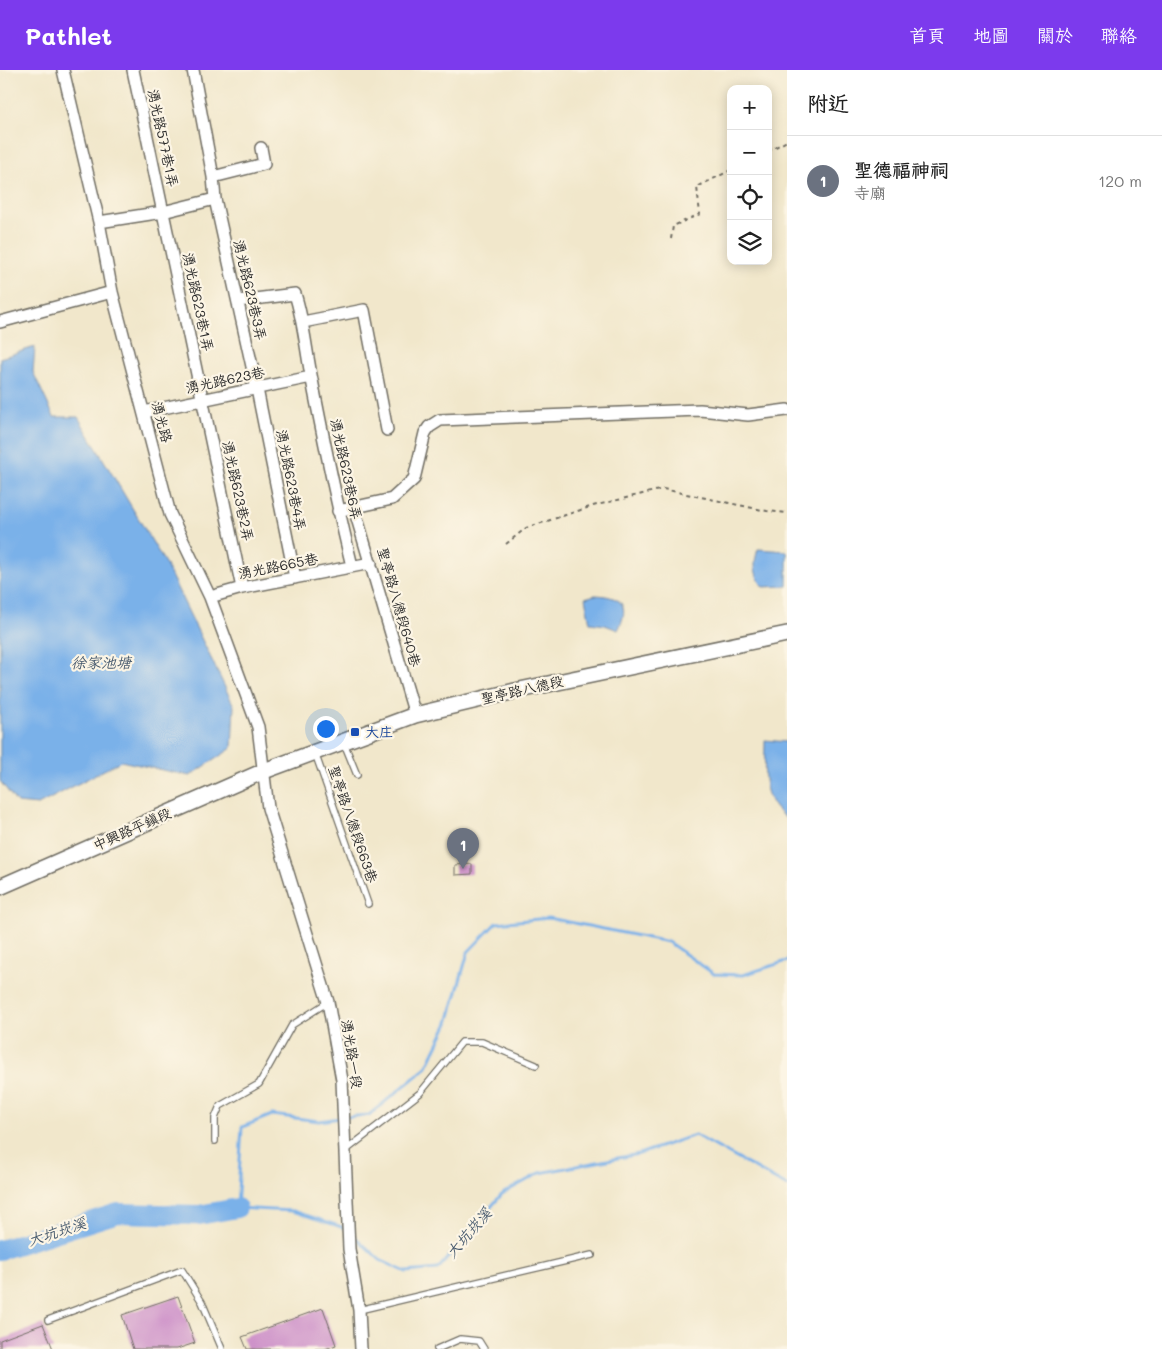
<!DOCTYPE html>
<html lang="zh-TW">
<meta charset="utf-8">
<style>
:root{--surface:#fff;--page:#f6f6f6;--text:#222;--muted:#767676;--line:#e0e0e0;--accent:#7c3aed}
body{margin:0;font-family:Mali,"LXGW WenKai TC",sans-serif;background:var(--page);color:var(--text)}
.controls{position:absolute;right:15px;top:15px;display:grid;overflow:hidden;border-radius:10px;box-shadow:0 2px 12px #0003}
.controls button{width:45px;height:45px;display:grid;place-items:center;padding:0;border:0;border-bottom:1px solid var(--line);background:var(--surface);color:var(--text);font:25px sans-serif}
.you{position:absolute;left:325px;top:658px;width:18px;height:18px;margin:-12px;border:4px solid #fff;border-radius:50%;background:#1a73e8;box-shadow:0 0 0 8px #1a73e833}
.badge{display:grid;place-items:center;width:32px;height:32px;border-radius:50%;background:var(--accent);color:#fff;font-size:16px;font-weight:700}
.pin{position:absolute;translate:-50% -41px;filter:drop-shadow(0 1px 2px #0008)}
.pin::after{content:'';position:absolute;top:26px;width:18px;height:15px;background:inherit;clip-path:polygon(0 0,100% 0,50% 100%)}
.list{margin:0;padding:0;list-style:none}
h2{display:flex;justify-content:space-between;align-items:center;height:65px;margin:0;padding:0 20px;font-size:21px}
h2 small{font-size:16px;font-weight:400;color:var(--muted)}
.list li{display:grid;grid-template-columns:32px 1fr auto;gap:15px;align-items:center;box-sizing:border-box;height:90px;padding:0 20px;border-top:1px solid var(--line)}
.list b{display:block;font-size:19px;white-space:nowrap}
.list p{margin:0;font-size:16px;white-space:nowrap;color:var(--muted)}
.list em{font-size:16px;font-style:normal;color:var(--muted)}
.icon{flex:none;width:28px;height:28px;fill:none;stroke:currentColor;stroke-width:2;stroke-linecap:round;stroke-linejoin:round}
.map{position:relative;flex:none;width:787px;height:1279px;overflow:hidden}
header{display:flex;align-items:center;gap:30px;box-sizing:border-box;height:70px;padding:0 25px;background:var(--accent);color:#fff}
header strong{font-size:24px}
nav{display:flex;gap:28px;margin-inline-start:auto;font-size:18px}
main{display:flex}
aside{flex:1;background:var(--surface)}
.map>svg:first-child{display:block}
</style>
<header>
<strong>Pathlet</strong>
<nav><a>首頁</a><a>地圖</a><a>關於</a><a>聯絡</a></nav>
</header>
<main>
<div class="map">
<svg width="787" height="1279" viewBox="0 0 787 1279">
<rect width="100%" height="100%" fill="#fcf5e5"/>
<filter id="ink" filterUnits="userSpaceOnUse"><feTurbulence type="fractalNoise" baseFrequency=".02" numOctaves="2"/><feDisplacementMap in="SourceGraphic" scale="10" xChannelSelector="R" yChannelSelector="G"/><feConvolveMatrix kernelMatrix="1 2 1 2 8 2 1 2 1" color-interpolation-filters="sRGB"/></filter>
<filter id="wash" filterUnits="userSpaceOnUse"><feTurbulence type="fractalNoise" baseFrequency=".0096" numOctaves="4" result="noise"/><feDisplacementMap in="SourceGraphic" scale="20" xChannelSelector="R" yChannelSelector="G"/><feGaussianBlur stdDeviation="1.12" result="paint"/><feColorMatrix in="noise" values="0 0 0 0 0 0 0 0 0 0 0 0 0 0 0 0 0 1.4 0 .05"/><feComposite in="paint" operator="in"/></filter>
<g filter="url(#wash)">
<rect width="100%" height="100%" fill="#f1e7cb"/>
<path fill="#7ab1e9" stroke="#526e8a" d="M 35,277 L 33,302 L 54,347 L 78,347 L 165,493 L 234,636 L 232,678 L 190,706 L 121,691 L 38,735 L 17,733 L 0,711 L 0,288 Z
M 758,479 L 787,481 L 787,516 L 763,517 C 754,504 753,495 758,479 Z
M 595,525 C 621,526 631,535 618,560 L 605,555 L 590,553 L 585,528 Z
M 765,670 L 787,672 L 787,749 C 759,729 765,701 765,670 Z"/>
<g fill="none" stroke-linecap="round" stroke-linejoin="round">
<path stroke="#7ab1e9" stroke-width="3" d="M 346,1047 L 369,1045 L 426,998 L 448,953 L 468,882 L 496,853 L 549,848 L 668,872 L 714,904 L 743,905 L 787,891
M 340,1048 L 319,1051 L 272,1045 L 242,1057 L 237,1138 L 293,1141 L 345,1158
M 352,1164 L 380,1190 L 406,1202 L 438,1199 L 502,1124 L 540,1103 L 639,1084 L 695,1065 L 787,1116"/>
<path stroke="#7ab1e9" stroke-width="20" d="M 0,1180 L 118,1143 L 199,1145 L 237,1138"/>
</g>
<g id="blocks">
<path fill="#ce92c9" d="M 472,794 L 472,804 L 455,805 L 455,795 Z
M 178,1226 L 195,1273 L 177,1279 L 133,1279 L 122,1245 Z
M 323,1238 L 336,1275 L 325,1279 L 247,1279 L 242,1267 Z
M 43,1254 L 53,1279 L 0,1279 L 0,1270 Z"/>
</g>
</g>
<g filter="url(#ink)">
<use href="#blocks" fill-opacity="0" stroke="#706d63" stroke-width="1"/>
<g fill="none" stroke-linecap="round" stroke-linejoin="round">
<defs>
<path id="lane" d="M 344,673 L 357,705
M 315,683 L 368,834
M 215,1071 L 215,1048 L 220,1036 L 259,1014 L 292,955 L 328,932
M 345,1081 L 420,1023 L 462,972 L 482,972 L 536,995
M 359,1240 L 592,1185
M 48,1250 L 182,1200 L 202,1232 L 222,1279
M 437,1279 L 460,1269 L 479,1271 L 484,1279"/>
<path id="street" d="M 63,0 L 99,152 L 112,222 L 170,444 L 210,527 L 258,657 L 268,738 L 328,932 L 342,1010 L 349,1179 L 359,1240 L 361,1279
M 133,0 L 242,518
M 193,0 L 213,107 L 215,129 L 257,319 L 295,508
M 213,107 L 264,94 L 261,78
M 99,152 L 163,142 L 215,129
M 238,231 L 295,224 C 304,252 306,281 312,310 C 324,372 337,435 352,496
M 0,252 L 112,222
M 303,252 L 364,240 L 387,360
M 144,342 L 311,307
M 354,438 L 415,645
M 338,441 L 392,429 L 414,409 L 425,363 L 429,357 L 440,350 L 700,340 L 748,345 L 787,340
M 210,527 L 242,518 L 371,493"/>
<path id="secondary" d="M 0,817 L 264,701 L 415,645 L 515,621 L 787,564"/>
</defs>
<use href="#lane" stroke="#706d63" stroke-width="8"/>
<use href="#street" stroke="#706d63" stroke-width="14"/>
<use href="#secondary" stroke="#706d63" stroke-width="18"/>
<path stroke="#706d63" stroke-width="2" stroke-dasharray="4 4" stroke-linecap="butt" d="M 768,81 L 787,71
M 671,169 L 673,156 L 700,144 L 697,117 L 731,100
M 506,474 L 526,458 L 593,436 L 663,419 L 767,441 L 787,443"/>
<use href="#lane" stroke="#fff" stroke-width="5.5"/>
<use href="#street" stroke="#fff" stroke-width="11"/>
<use href="#secondary" stroke="#fff" stroke-width="15"/>
</g>
</g>
<rect fill="#1a4fb4" stroke="#fcf5e5" stroke-width="2" x="350" y="657" width="10" height="10" rx="2.5"/>
<g text-anchor="middle" stroke-width="4.5" stroke-linejoin="round" paint-order="stroke">
<g font-size="14" fill="#2b2b2b" stroke="#fcf5e5">
<text transform="translate(163 68) rotate(78)" y="5">湧光路577巷1弄</text>
<text transform="translate(250 220) rotate(77)" y="5">湧光路623巷3弄</text>
<text transform="translate(198 232) rotate(78)" y="5">湧光路623巷1弄</text>
<text transform="translate(225 310) rotate(-12)" y="5">湧光路623巷</text>
<text transform="translate(162 352) rotate(75)" y="5">湧光路</text>
<text transform="translate(346 399) rotate(78)" y="5">湧光路623巷6弄</text>
<text transform="translate(291 410) rotate(79)" y="5">湧光路623巷4弄</text>
<text transform="translate(238 421) rotate(78)" y="5">湧光路623巷2弄</text>
<text transform="translate(278 496) rotate(-11)" y="5">湧光路665巷</text>
<text transform="translate(399 537) rotate(74)" y="5">聖亭路八德段640巷</text>
<text transform="translate(522 620) rotate(-13)" y="5">聖亭路八德段</text>
<text transform="translate(353 754) rotate(71)" y="5">聖亭路八德段663巷</text>
<text transform="translate(132 759) rotate(-24)" y="5">中興路平鎮段</text>
<text transform="translate(352 984) rotate(81)" y="5">湧光路一段</text>
</g>
<g font-size="14" fill="#164399" stroke="#fcf5e5" text-anchor="start">
<text x="365" y="667">大庄</text>
</g>
<g font-size="15" font-style="italic" fill="#475a6e" stroke="#fcf5e5">
<text x="101" y="598">徐家池塘</text>
<text transform="translate(57 1162) rotate(-18)" y="5">大坑崁溪</text>
<text transform="translate(469 1163) rotate(-49)" y="5">大坑崁溪</text>
</g>
</g>
</svg>
<div class="controls">
<button>+</button>
<button>−</button>
<button><svg class="icon" aria-label="locate" viewBox="0 0 24 24"><circle cx="12" cy="12" r="6"/><path d="M12 2v4M12 18v4M2 12h4M18 12h4"/></svg></button>
<button><svg class="icon" aria-label="layers" viewBox="0 0 24 24"><path d="M12 4l9 5-9 5-9-5zM3 14l9 5 9-5"/></svg></button>
</div>
<div class="you"></div>
<div class="pin badge" style="left:463px;top:799px;background:#6b7280">1</div>
</div>
<aside>
<h2>附近<small></small></h2>
<ul class="list">
<li><span class="badge" style="background:#6b7280">1</span><div><b>聖德福神祠</b><p>寺廟</p></div><em>120 m</em></li>
</ul>
</aside>
</main>
